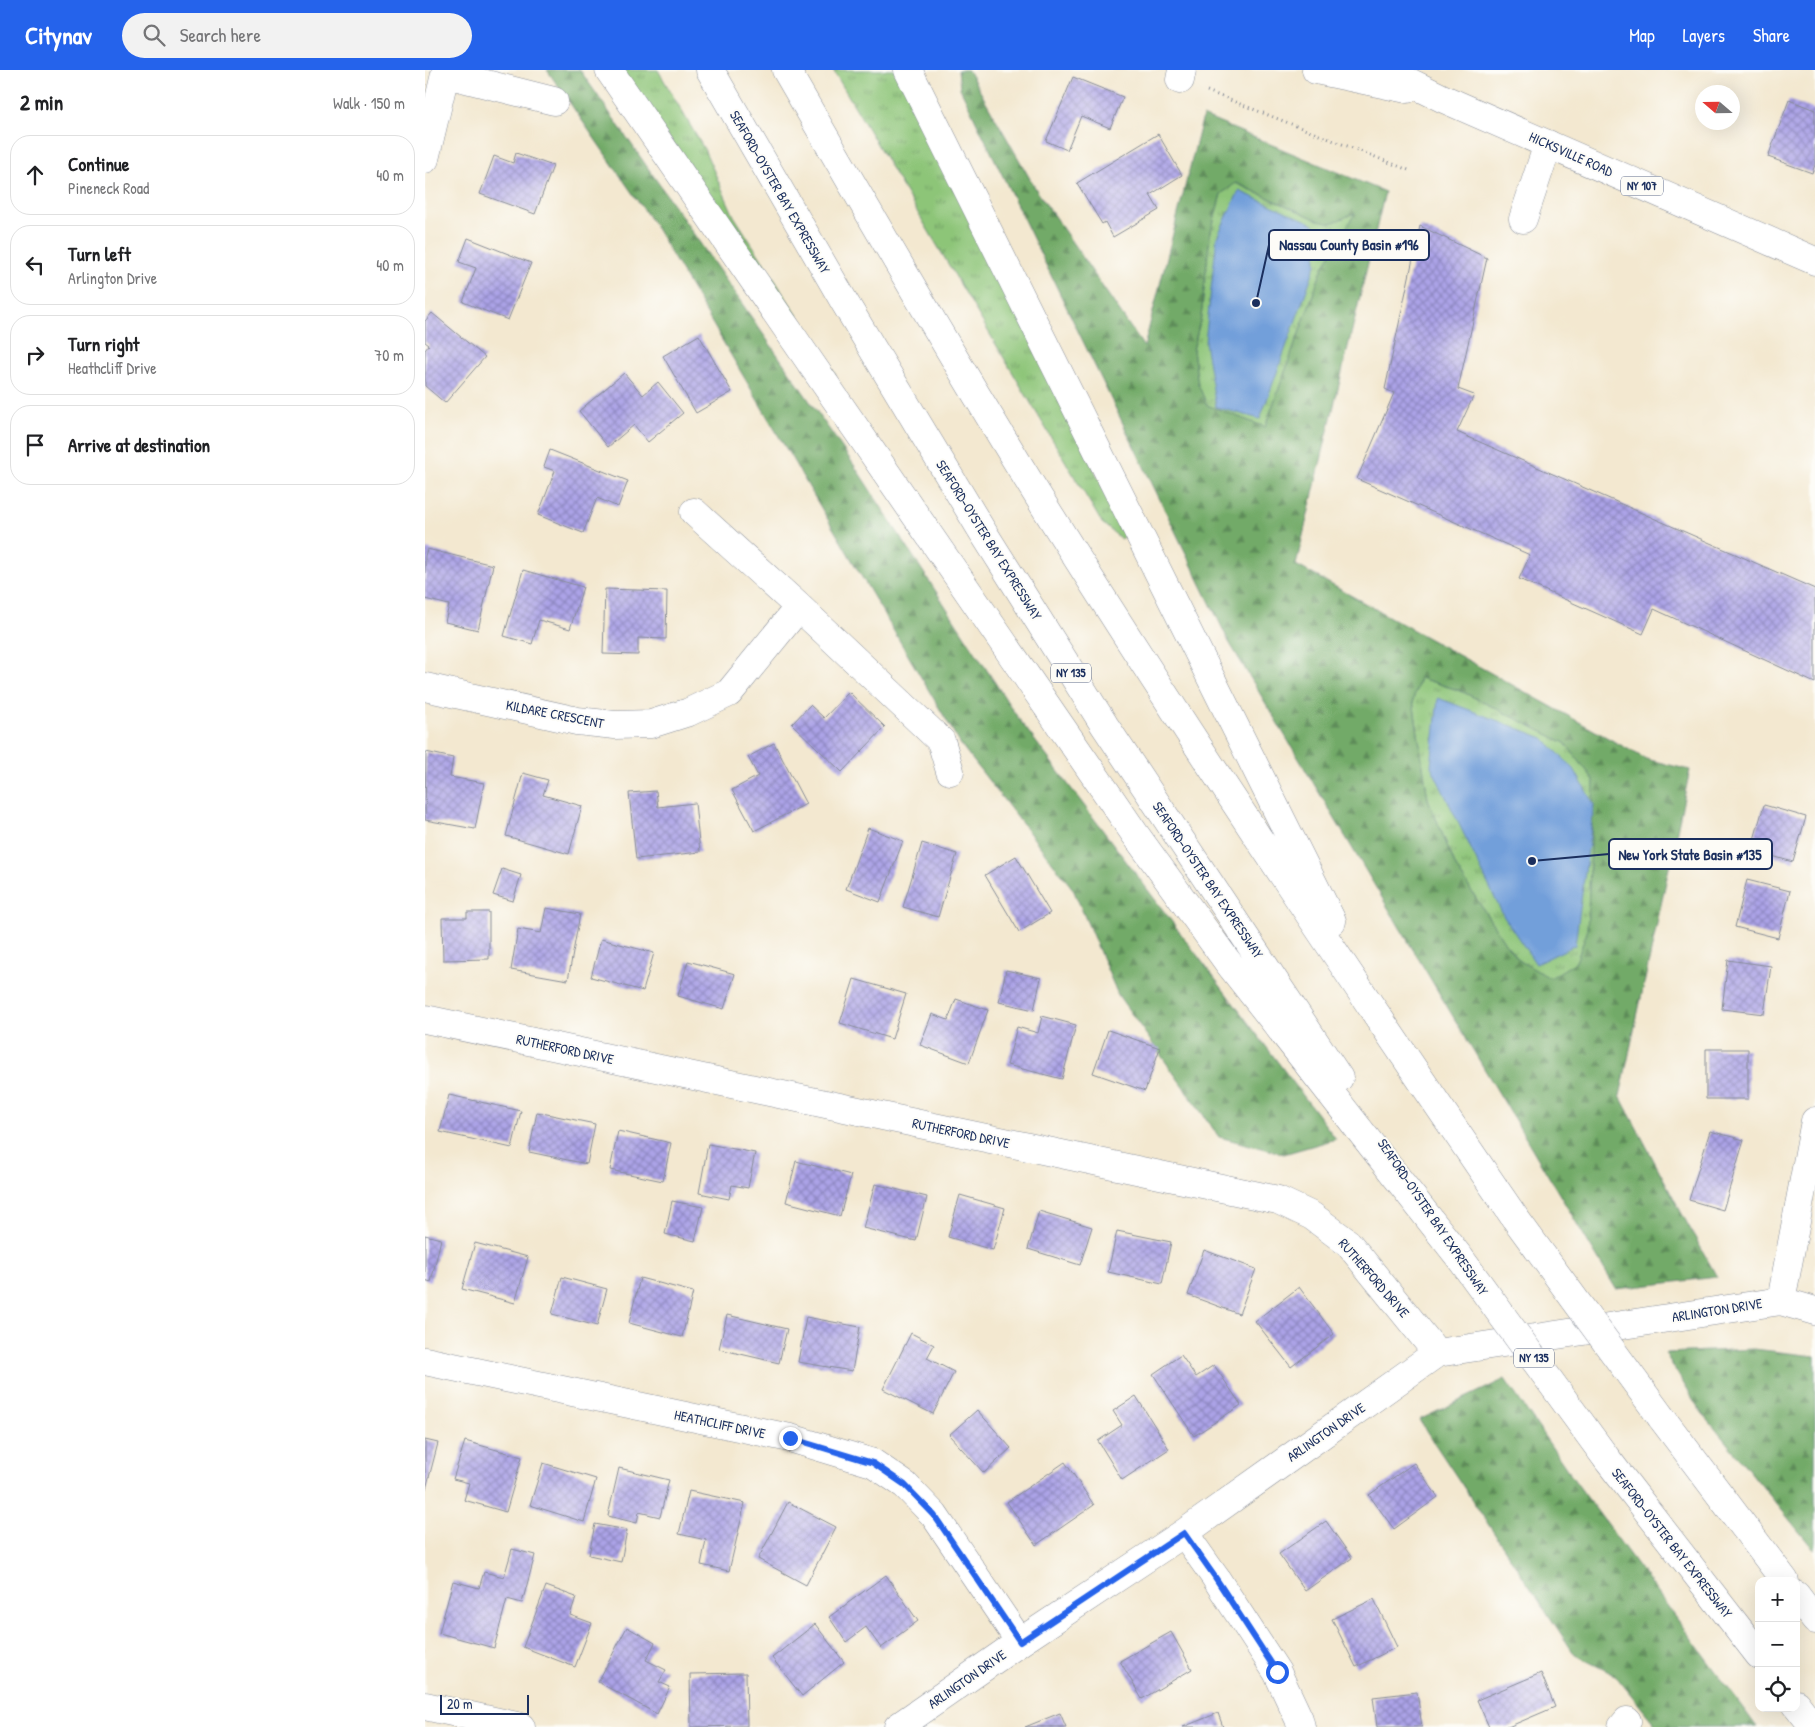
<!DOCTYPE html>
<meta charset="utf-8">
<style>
:root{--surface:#fff;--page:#f2f2f2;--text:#202124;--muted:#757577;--line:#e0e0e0;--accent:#2563eb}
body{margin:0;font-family:"Patrick Hand",sans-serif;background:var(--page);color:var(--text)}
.controls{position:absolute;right:15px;bottom:15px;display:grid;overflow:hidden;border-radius:10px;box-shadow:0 5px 20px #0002}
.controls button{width:45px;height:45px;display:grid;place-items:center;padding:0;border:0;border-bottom:1px solid var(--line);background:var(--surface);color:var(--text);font:25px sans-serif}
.compass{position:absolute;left:1270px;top:15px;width:45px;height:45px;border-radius:50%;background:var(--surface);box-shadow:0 5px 20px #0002;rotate:290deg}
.scale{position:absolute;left:15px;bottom:12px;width:89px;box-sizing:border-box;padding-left:5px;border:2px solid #1b2f5e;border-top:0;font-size:14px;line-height:18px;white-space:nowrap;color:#1b2f5e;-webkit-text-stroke:4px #fdfcf7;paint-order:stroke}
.stop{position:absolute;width:15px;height:15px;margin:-11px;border:4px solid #2563eb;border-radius:50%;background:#fff}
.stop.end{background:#2563eb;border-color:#fff;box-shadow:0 1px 5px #0008}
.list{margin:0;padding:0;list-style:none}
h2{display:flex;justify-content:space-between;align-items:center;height:65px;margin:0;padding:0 20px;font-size:21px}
h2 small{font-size:16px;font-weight:400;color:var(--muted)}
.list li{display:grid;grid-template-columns:32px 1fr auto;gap:15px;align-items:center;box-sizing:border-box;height:80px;margin:0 10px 10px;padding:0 10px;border:1px solid var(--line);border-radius:20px}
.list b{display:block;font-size:19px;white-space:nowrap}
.list p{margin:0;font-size:16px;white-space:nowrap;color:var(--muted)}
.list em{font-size:16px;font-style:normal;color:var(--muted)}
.icon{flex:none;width:28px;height:28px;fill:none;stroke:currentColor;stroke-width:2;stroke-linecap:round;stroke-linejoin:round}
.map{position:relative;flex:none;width:1390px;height:1657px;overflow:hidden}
header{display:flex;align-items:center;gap:30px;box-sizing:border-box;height:70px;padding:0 25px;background:var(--accent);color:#fff}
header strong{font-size:24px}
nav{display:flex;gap:28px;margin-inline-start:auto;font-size:18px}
.search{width:350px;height:45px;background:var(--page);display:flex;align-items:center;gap:12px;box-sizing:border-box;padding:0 18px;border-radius:28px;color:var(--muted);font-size:19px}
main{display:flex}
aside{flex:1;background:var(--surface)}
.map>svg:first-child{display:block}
</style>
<header>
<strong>Citynav</strong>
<div class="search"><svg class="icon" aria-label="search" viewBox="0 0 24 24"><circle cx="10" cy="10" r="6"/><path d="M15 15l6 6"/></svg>Search here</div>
<nav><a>Map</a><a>Layers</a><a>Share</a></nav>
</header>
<main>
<aside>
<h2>2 min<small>Walk · 150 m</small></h2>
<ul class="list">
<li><svg class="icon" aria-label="ahead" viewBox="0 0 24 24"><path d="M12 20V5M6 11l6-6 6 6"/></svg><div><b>Continue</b><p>Pineneck Road</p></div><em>40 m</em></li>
<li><svg class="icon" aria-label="left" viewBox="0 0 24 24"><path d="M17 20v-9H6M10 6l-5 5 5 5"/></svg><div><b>Turn left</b><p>Arlington Drive</p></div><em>40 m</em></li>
<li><svg class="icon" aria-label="right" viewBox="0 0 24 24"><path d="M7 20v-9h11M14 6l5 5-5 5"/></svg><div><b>Turn right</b><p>Heathcliff Drive</p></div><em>70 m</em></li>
<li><svg class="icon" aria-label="arrive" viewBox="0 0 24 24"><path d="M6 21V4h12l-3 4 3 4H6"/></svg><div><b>Arrive at destination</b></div></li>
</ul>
</aside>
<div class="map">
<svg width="1390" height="1657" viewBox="0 0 1390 1657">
<defs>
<pattern id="grass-tufts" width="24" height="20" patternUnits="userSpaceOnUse" patternTransform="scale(1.25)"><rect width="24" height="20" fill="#8dc578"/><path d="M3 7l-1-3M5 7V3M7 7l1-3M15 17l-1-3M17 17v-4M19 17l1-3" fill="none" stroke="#72a066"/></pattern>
<pattern id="forest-firs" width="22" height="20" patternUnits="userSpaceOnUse" patternTransform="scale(1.25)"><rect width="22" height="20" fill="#72aa68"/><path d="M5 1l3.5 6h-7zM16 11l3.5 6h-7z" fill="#5d8b59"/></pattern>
<pattern id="building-cross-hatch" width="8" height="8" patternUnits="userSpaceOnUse" patternTransform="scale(1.25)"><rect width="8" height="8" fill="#aca3e7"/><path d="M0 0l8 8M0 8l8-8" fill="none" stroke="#8b85be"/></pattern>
</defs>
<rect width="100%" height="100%" fill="#fdfcf7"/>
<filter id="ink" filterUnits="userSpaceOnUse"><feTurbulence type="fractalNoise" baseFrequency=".02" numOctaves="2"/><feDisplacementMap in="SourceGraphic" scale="10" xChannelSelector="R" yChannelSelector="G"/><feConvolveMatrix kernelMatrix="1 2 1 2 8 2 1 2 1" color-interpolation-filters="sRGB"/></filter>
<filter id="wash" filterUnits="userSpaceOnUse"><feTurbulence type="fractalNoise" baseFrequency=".0096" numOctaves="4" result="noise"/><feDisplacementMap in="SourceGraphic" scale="20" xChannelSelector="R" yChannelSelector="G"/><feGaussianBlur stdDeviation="1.12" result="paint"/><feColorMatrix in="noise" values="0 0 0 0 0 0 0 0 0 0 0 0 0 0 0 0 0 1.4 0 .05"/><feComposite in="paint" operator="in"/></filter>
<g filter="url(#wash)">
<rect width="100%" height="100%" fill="#f3e8d0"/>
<path fill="url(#grass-tufts)" stroke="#547a6b" d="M 196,0 L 233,0 L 279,79 L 309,146 L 411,306 Z
M 408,0 L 475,0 L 701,465 L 696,469 L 677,453 Z
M 810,113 L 893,150 L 931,143 L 898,197 L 840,357 L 782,335 L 773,315 L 768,280 L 776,247 L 785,165 L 796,124 Z
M 995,608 L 1036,621 L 1140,673 L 1169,710 L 1162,863 L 1151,892 L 1125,909 L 1095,891 L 1080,873 L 1031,797 L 1003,729 L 988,630 Z"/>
<path fill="url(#forest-firs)" stroke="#466c63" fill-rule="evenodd" d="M 122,0 L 155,0 L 429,395 L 593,648 L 911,1069 L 859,1084 L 794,1067 L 693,925 L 648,819 L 536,675 L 228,153 Z
M 533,0 L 543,0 L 612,121 L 719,277 L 778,46 L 960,122 L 871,495 L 1221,689 L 1265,700 L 1195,1026 L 1256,1142 L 1292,1207 L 1191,1219 L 804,572 L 535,18 ZM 811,113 L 893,150 L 907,153 L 930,143 L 898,197 L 840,357 L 782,335 L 773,314 L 768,280 L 776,247 L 785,165 L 796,124 ZM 995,608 L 1036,621 L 1140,673 L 1169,710 L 1162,862 L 1151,892 L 1125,908 L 1095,891 L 1080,873 L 1031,797 L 1003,729 L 988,630 Z
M 1329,1279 L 1390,1286 L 1390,1481 L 1274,1339 L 1240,1283 Z
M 1080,1309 L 1150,1411 L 1332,1657 L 1232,1657 L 1190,1605 L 1150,1585 L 994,1350 Z"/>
<path fill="#729fda" stroke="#46679c" d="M 814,121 L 889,154 L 891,194 L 835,349 L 791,337 L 780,272 L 792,167 Z
M 1013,628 L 1118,668 L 1149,699 L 1169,735 L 1150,875 L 1111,894 L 1079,847 L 1006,696 Z"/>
<g id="blocks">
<path fill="url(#building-cross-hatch)" d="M 648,7 L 698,27 L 685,58 L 656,46 L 642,80 L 621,71 Z
M 1364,30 L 1390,40 L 1390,95 L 1387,103 L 1343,87 Z
M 733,64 L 757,105 L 725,125 L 734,140 L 688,167 L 680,152 L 677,154 L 652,113 Z
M 91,83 L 128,96 L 110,144 L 55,124 L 69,86 L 88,93 Z
M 995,156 L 1062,188 L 1033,319 L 1049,325 L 1032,362 L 1390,519 L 1390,613 L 1229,539 L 1218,564 L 1094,509 L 1105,485 L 932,409 L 969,323 L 960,319 Z
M 43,168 L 106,193 L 83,250 L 38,232 L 51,198 L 34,192 Z
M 7,243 L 60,287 L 20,333 L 0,316 L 0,280 L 4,275 L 0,272 L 0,251 Z
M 274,265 L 307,322 L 271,343 L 238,286 Z
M 199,303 L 218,325 L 233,312 L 258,343 L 223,372 L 209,355 L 183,377 L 154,341 Z
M 125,380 L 203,411 L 193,437 L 172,428 L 158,463 L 113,445 L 130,401 L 119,397 Z
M 2,479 L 68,495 L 53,560 L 20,552 L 24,535 L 0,529 L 0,486 Z
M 98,500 L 158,517 L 145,559 L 114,550 L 107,574 L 79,566 Z
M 180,519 L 242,521 L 241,569 L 213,568 L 213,585 L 178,584 Z
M 424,622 L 460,657 L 417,702 L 367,654 L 385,635 L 399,648 Z
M 349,673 L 381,734 L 329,761 L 307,720 L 333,706 L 323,687 Z
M 1,682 L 28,688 L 25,707 L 59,713 L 50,759 L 0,750 Z
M 98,703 L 123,710 L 118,725 L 157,736 L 144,784 L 81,766 Z
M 231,721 L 233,737 L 270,733 L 275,782 L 211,789 L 204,723 Z
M 1339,735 L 1381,747 L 1368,792 L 1326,780 Z
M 443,758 L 478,771 L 455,832 L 421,819 Z
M 497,773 L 532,784 L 513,847 L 478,837 Z
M 591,786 L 625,843 L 594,862 L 560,805 Z
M 77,799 L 96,805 L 88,831 L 68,825 Z
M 1322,810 L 1365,821 L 1353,868 L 1310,857 Z
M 121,838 L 155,844 L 143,910 L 86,900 L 93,859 L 116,863 Z
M 42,842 L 64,842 L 64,889 L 18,890 L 17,848 L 42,848 Z
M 176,869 L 229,883 L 218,921 L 166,907 Z
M 1303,890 L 1346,896 L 1339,944 L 1297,939 Z
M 263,891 L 310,904 L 299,939 L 253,926 Z
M 581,900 L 616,908 L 609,940 L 574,932 Z
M 429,909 L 481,924 L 467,969 L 415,953 Z
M 531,929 L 563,940 L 544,993 L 495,975 L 507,944 L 523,950 Z
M 617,946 L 651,955 L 637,1009 L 582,995 L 592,957 L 613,963 Z
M 683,960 L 735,978 L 720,1021 L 668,1003 Z
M 1281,979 L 1323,979 L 1323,1029 L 1281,1029 Z
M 24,1025 L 96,1041 L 87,1078 L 15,1062 Z
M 112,1042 L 170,1054 L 162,1094 L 104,1082 Z
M 193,1061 L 246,1073 L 238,1111 L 185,1100 Z
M 1285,1061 L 1319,1070 L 1298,1140 L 1264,1130 Z
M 283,1074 L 330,1083 L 323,1118 L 307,1115 L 304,1129 L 274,1123 Z
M 371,1091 L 426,1105 L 415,1146 L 361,1132 Z
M 450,1114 L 502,1127 L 491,1171 L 438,1158 Z
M 535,1125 L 580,1138 L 568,1180 L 523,1167 Z
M 247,1131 L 278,1137 L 270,1171 L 240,1164 Z
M 614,1141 L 667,1157 L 655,1195 L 603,1179 Z
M 692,1161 L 746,1172 L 737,1214 L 683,1202 Z
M 0,1165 L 16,1169 L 6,1212 L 0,1210 Z
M 50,1173 L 103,1187 L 90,1233 L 37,1219 Z
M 779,1180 L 831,1199 L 814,1244 L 763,1225 Z
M 137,1207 L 182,1219 L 172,1256 L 127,1244 Z
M 215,1208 L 268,1222 L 257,1267 L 204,1253 Z
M 874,1217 L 909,1264 L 866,1297 L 830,1251 Z
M 302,1245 L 362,1259 L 354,1293 L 294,1279 Z
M 381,1247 L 435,1257 L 427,1301 L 373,1292 Z
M 486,1263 L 509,1275 L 502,1288 L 529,1302 L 508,1344 L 458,1319 Z
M 756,1285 L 771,1307 L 789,1295 L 816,1335 L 769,1366 L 728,1304 Z
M 711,1326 L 744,1379 L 697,1410 L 673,1371 L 697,1355 L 688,1341 Z
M 552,1340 L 586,1378 L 559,1403 L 524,1365 Z
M 0,1370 L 13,1373 L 1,1419 L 0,1419 Z
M 40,1371 L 97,1387 L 81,1442 L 39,1430 L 44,1413 L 28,1409 Z
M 640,1392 L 669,1435 L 611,1475 L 582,1432 Z
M 118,1393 L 171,1409 L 159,1452 L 105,1435 Z
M 989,1393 L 1013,1427 L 969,1459 L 944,1425 Z
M 194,1398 L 244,1410 L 235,1447 L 214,1442 L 212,1453 L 183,1446 Z
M 264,1421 L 320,1433 L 304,1501 L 276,1495 L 281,1470 L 254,1464 Z
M 363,1432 L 411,1457 L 381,1515 L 333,1489 Z
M 901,1451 L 927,1488 L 880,1521 L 854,1484 Z
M 170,1454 L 202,1460 L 196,1492 L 164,1485 Z
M 87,1479 L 110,1485 L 97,1533 L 82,1529 L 69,1578 L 14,1563 L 28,1511 L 54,1518 L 59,1502 L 79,1507 Z
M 461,1505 L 493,1551 L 456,1578 L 441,1557 L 421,1572 L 404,1547 Z
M 121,1516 L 151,1527 L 145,1545 L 167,1553 L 150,1597 L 98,1577 Z
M 949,1529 L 972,1577 L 931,1597 L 907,1549 Z
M 390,1554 L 419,1592 L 377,1626 L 347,1588 Z
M 202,1557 L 230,1573 L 221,1590 L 241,1600 L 234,1612 L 245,1617 L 232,1644 L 173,1612 Z
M 746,1562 L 767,1599 L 717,1629 L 695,1591 Z
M 321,1603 L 322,1656 L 266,1657 L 265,1604 Z
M 1116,1603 L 1130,1637 L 1083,1657 L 1064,1657 L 1052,1630 Z
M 992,1622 L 997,1657 L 952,1657 L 948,1627 Z
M 635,1643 L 641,1657 L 600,1657 Z
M 793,1643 L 798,1657 L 758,1657 Z"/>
</g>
</g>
<g filter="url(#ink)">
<use href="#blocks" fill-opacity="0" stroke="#878c97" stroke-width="1"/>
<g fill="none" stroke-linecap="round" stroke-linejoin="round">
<defs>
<path id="minor" d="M 21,4 L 129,31
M 755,10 L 757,0
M 0,89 L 21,0
M 1098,149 L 1123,74
M 374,537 L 516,671 L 525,701
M 0,617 L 152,651 L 190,655 L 226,654 L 264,642 L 304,623 L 374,537 L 269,442
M 0,949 L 853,1130 L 887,1146 L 923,1173 L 1012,1283
M 1356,1231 L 1390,1051
M 0,1291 L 365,1368 L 448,1393 L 480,1415 L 509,1445 L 595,1572
M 759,1463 L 790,1507 L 852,1602 L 874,1649 L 876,1657
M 0,1636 L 96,1657
M 473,1657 L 595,1572 L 759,1463 L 1012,1283 L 1356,1231 L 1390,1241
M 1197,1657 L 1202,1651"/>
<path id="major" d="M 891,0 L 982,19
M 960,0 L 1019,29 L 1390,191"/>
<path id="highway" d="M 184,0 L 710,764 L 802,891 L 1035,1188
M 285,0 L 420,233 L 556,459 L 680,656 L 914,1008
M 361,0 C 442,140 523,280 608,418 C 762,665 925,907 1090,1148
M 483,0 L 907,851
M 1236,1347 L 1360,1511
M 1182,1389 L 1334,1585
M 1371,1525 L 1390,1550
M 1371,1634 L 1389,1657"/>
</defs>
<use href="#minor" stroke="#878c97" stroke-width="29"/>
<use href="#major" stroke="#878c97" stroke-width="29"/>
<use href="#highway" stroke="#878c97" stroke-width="29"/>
<path stroke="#878c97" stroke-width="3" stroke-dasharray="1 4" stroke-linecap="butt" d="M 782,21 L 986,101"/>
<use href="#minor" stroke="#fff" stroke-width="28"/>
<use href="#major" stroke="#fff" stroke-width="28"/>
<use href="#highway" stroke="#fff" stroke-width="28"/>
<defs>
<path id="highway-bridge" d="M 1090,1148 L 1236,1347
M 1035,1188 L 1182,1389"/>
</defs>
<use href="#highway-bridge" stroke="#878c97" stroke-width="29" stroke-linecap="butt"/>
<use href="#highway-bridge" stroke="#fff" stroke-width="28"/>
</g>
</g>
<g fill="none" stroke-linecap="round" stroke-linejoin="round" filter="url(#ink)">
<path stroke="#2563eb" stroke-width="6" d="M 365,1368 L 448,1393 L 480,1415 L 509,1445 L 595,1572 L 759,1463 L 790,1507 L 852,1602"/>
</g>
<g text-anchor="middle" stroke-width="4" stroke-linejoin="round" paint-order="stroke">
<g fill="#fdfcf7" stroke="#5f6c8c" stroke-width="1">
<rect x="1196" y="106.5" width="42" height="19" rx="4"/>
<rect x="626" y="593.5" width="40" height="19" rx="4"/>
<rect x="1089" y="1278.5" width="40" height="19" rx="4"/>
</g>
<g font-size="12" font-weight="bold" fill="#1b2f5e">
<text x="1217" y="120">NY 107</text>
<text x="646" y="607">NY 135</text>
<text x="1109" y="1292">NY 135</text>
</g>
<g font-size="14" fill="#1b2f5e" stroke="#fdfcf7">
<text transform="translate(1146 84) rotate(24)" y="5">HICKSVILLE ROAD</text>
<text transform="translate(355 122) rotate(60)" y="5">SEAFORD-OYSTER BAY EXPRESSWAY</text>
<text transform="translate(564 470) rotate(58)" y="5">SEAFORD-OYSTER BAY EXPRESSWAY</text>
<text transform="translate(130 644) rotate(11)" y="5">KILDARE CRESCENT</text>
<text transform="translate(783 810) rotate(56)" y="5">SEAFORD-OYSTER BAY EXPRESSWAY</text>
<text transform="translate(140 979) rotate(12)" y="5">RUTHERFORD DRIVE</text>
<text transform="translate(536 1063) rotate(12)" y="5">RUTHERFORD DRIVE</text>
<text transform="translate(1008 1147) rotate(56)" y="5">SEAFORD-OYSTER BAY EXPRESSWAY</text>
<text transform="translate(949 1208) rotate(49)" y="5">RUTHERFORD DRIVE</text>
<text transform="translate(1292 1240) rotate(-9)" y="5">ARLINGTON DRIVE</text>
<text transform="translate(295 1354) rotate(12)" y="5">HEATHCLIFF DRIVE</text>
<text transform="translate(901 1362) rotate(-35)" y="5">ARLINGTON DRIVE</text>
<text transform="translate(1247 1473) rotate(52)" y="5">SEAFORD-OYSTER BAY EXPRESSWAY</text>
<text transform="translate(542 1609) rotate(-35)" y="5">ARLINGTON DRIVE</text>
</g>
</g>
<path fill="none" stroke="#1b2f5e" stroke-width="2" d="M831 233L844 175M1107 791L1184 784"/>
<g fill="#1b2f5e" stroke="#fdfcf7" stroke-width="2">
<circle cx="831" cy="233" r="5"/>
<circle cx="1107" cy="791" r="5"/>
</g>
<g fill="#fdfcf7" stroke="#1b2f5e" stroke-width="2">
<rect x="844" y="160" width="160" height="30" rx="5"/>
<rect x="1184" y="769" width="163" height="30" rx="5"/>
</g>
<g font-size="15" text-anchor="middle" font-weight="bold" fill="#1b2f5e">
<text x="924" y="180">Nassau County Basin #196</text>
<text x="1265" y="790">New York State Basin #135</text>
</g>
</svg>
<div class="controls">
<button>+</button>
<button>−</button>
<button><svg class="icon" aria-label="locate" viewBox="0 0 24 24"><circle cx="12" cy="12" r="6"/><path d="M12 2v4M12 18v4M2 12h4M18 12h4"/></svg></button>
</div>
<svg class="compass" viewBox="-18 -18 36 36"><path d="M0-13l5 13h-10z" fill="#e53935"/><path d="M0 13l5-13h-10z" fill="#757577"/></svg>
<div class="scale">20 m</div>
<div class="stop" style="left:852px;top:1602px"></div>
<div class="stop end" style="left:365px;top:1368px"></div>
</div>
</main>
